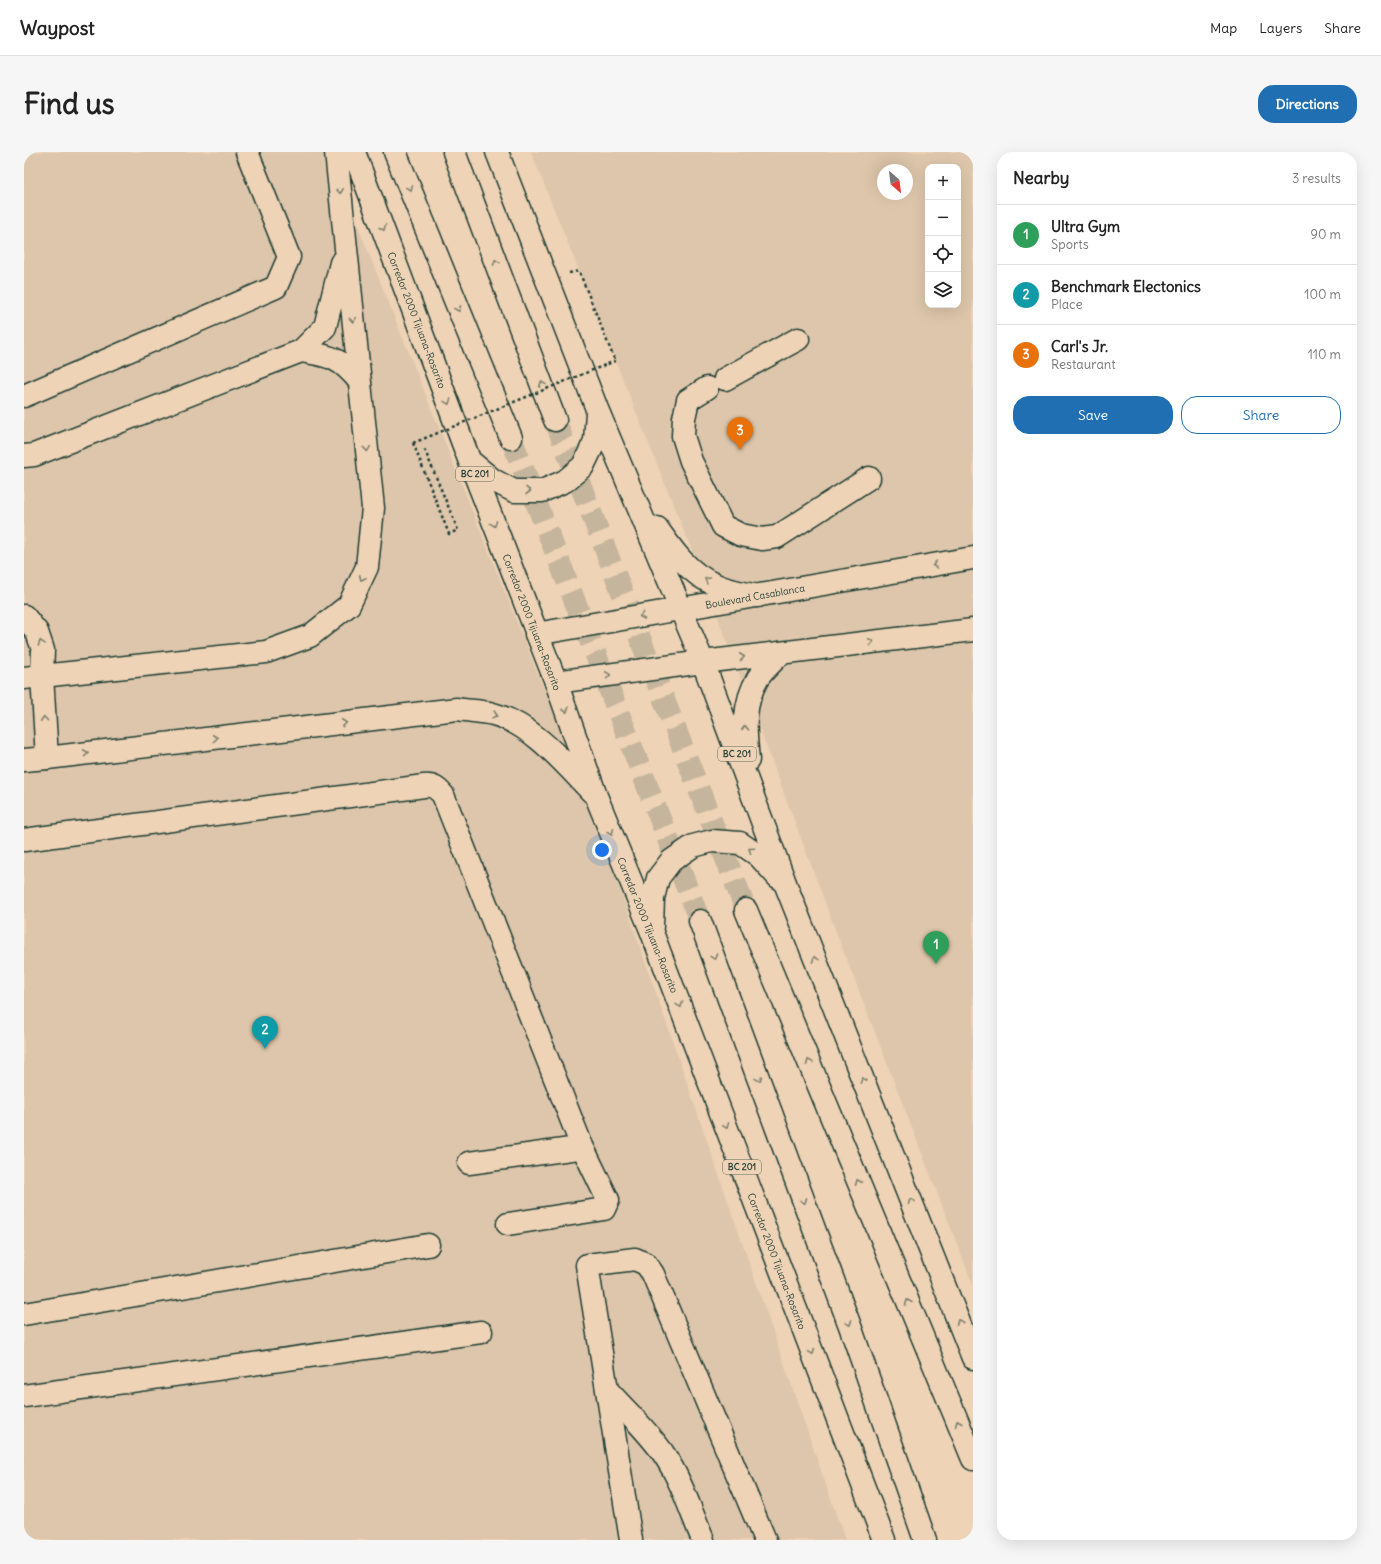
<!DOCTYPE html>
<meta charset="utf-8">
<style>
:root{--surface:#fff;--page:#f6f6f6;--text:#222;--muted:#767676;--line:#e0e0e0;--accent:#1f6fb2}
body{margin:0;font-family:Delius,sans-serif;background:var(--page);color:var(--text)}
.controls{position:absolute;right:12px;top:12px;display:grid;overflow:hidden;border-radius:8px;box-shadow:0 4px 16px #0002}
.controls button{width:36px;height:36px;display:grid;place-items:center;padding:0;border:0;border-bottom:1px solid var(--line);background:var(--surface);color:var(--text);font:20px sans-serif}
.compass{position:absolute;left:853px;top:12px;width:36px;height:36px;border-radius:50%;background:var(--surface);box-shadow:0 4px 16px #0002;rotate:152deg}
.you{position:absolute;left:578px;top:698px;width:14px;height:14px;margin:-10px;border:3px solid #fff;border-radius:50%;background:#1a73e8;box-shadow:0 0 0 6px #1a73e833}
.badge{display:grid;place-items:center;width:26px;height:26px;border-radius:50%;background:var(--accent);color:#fff;font-size:13px;font-weight:700}
.pin{position:absolute;translate:-50% -33px;filter:drop-shadow(0 1px 2px #0008)}
.pin::after{content:'';position:absolute;top:21px;width:14px;height:12px;background:inherit;clip-path:polygon(0 0,100% 0,50% 100%)}
.list{margin:0;padding:0;list-style:none}
h2{display:flex;justify-content:space-between;align-items:center;height:52px;margin:0;padding:0 16px;font-size:17px}
h2 small{font-size:13px;font-weight:400;color:var(--muted)}
.list li{display:grid;grid-template-columns:26px 1fr auto;gap:12px;align-items:center;box-sizing:border-box;height:60px;padding:0 16px;border-top:1px solid var(--line)}
.list b{display:block;font-size:15px;white-space:nowrap}
.list p{margin:0;font-size:13px;white-space:nowrap;color:var(--muted)}
.list em{font-size:13px;font-style:normal;color:var(--muted)}
.actions{display:flex;gap:8px;padding:12px 16px}
.actions a{flex:1;padding:9px 0;border:1px solid var(--accent);border-radius:16px;text-align:center;font-size:14px;color:var(--accent)}
.actions .main{background:var(--accent);color:#fff}
.icon{flex:none;width:22px;height:22px;fill:none;stroke:currentColor;stroke-width:2;stroke-linecap:round;stroke-linejoin:round}
.map{position:relative;flex:none;width:949px;height:1388px;overflow:hidden;border-radius:16px}
header{display:flex;align-items:center;gap:24px;box-sizing:border-box;height:56px;padding:0 20px;background:var(--surface);border-bottom:1px solid var(--line)}
header strong{font-size:19px}
nav{display:flex;gap:22px;margin-inline-start:auto;font-size:14px}
.intro{display:flex;align-items:center;justify-content:space-between;box-sizing:border-box;height:96px;padding:0 24px}
h1{margin:0;font-size:28px}
.button{padding:10px 18px;border-radius:16px;background:var(--accent);color:#fff;font-size:14px;font-weight:700}
main{display:flex;gap:24px;padding:0 24px}
aside{flex:1;background:var(--surface);border-radius:16px;box-shadow:0 4px 16px #0002}
.map>svg:first-child{display:block}
</style>
<header>
<strong>Waypost</strong>
<nav><a>Map</a><a>Layers</a><a>Share</a></nav>
</header>
<div class="intro"><h1>Find us</h1><a class="button">Directions</a></div>
<main>
<div class="map">
<svg width="949" height="1388" viewBox="0 0 949 1388">
<rect width="100%" height="100%" fill="#efd3b6"/>
<filter id="ink" filterUnits="userSpaceOnUse"><feTurbulence type="fractalNoise" baseFrequency=".025" numOctaves="2"/><feDisplacementMap in="SourceGraphic" scale="8" xChannelSelector="R" yChannelSelector="G"/><feConvolveMatrix kernelMatrix="1 2 1 2 8 2 1 2 1" color-interpolation-filters="sRGB"/></filter>
<g filter="url(#ink)">
<path fill="#ddc6ab" fill-rule="evenodd" d="M 0,0 L 304,0 L 569,659 L 821,1388 L 0,1388 Z
M 507,0 L 949,0 L 949,1133 L 819,798 L 679,426 ZM 904,15 L 934,15 L 934,153 L 904,153 ZM 859,18 L 883,18 L 883,42 L 859,42 Z"/>
<g fill="none" stroke-linecap="round" stroke-linejoin="round">
<path stroke="#c5b59c" stroke-width="22" stroke-dasharray="22 11" stroke-linecap="butt" d="M 531,268 L 722,758
M 487,286 L 676,769"/>
<defs>
<path id="minor" d="M 701,227 L 774,187
M 683,236 L 664,248 L 660,266 L 659,284 L 667,309 L 699,374 L 717,383 L 738,387 L 753,385 L 845,326
M 0,244 L 252,135 L 265,105 L 223,0
M 0,304 L 10,303 L 277,199
M 0,526 L 18,524
M 0,688 L 400,634 C 409,633 413,636 419,643 L 557,992 L 554,996 L 445,1011
M 484,1072 L 580,1057 L 584,1048 L 557,992
M 0,1162 L 404,1093
M 583,1238 C 602,1259 625,1280 641,1304 C 658,1330 667,1360 679,1388
M 0,1244 L 457,1180
M 607,1388 L 563,1113 L 611,1107 L 622,1112 L 629,1122 L 741,1388"/>
<path id="major" d="M 0,464 L 13,480 L 19,498 L 18,524 L 23,606 L 0,608
M 512,482 L 949,406
M 532,530 L 679,510 L 949,478"/>
<path id="highway" d="M 330,0 L 446,310 L 532,530 L 572,644 L 627,778 L 860,1388
M 371,0 L 487,286
M 430,0 L 531,268
M 473,0 L 573,257 L 679,510 L 763,736 L 949,1206
M 317,111 L 301,175 L 277,199 C 307,204 317,206 336,230
M 447,310 L 469,328 L 490,339 L 518,339 L 541,329 L 559,314 L 571,289 L 573,260
M 633,376 C 649,399 665,422 692,433 C 705,439 720,441 734,444
M 18,524 L 242,500 L 286,484 L 325,453 L 343,415 L 349,356 L 312,0
M 23,606 L 433,557 C 445,559 458,559 469,562 C 508,572 540,611 567,639
M 724,608 C 721,579 718,553 734,526 C 740,517 750,509 757,501
M 722,758 L 949,1307
M 676,769 L 826,1174 L 901,1388
M 628,774 L 629,746 L 634,726 L 647,709 L 669,694 L 688,689 L 716,691 L 735,704 L 754,725"/>
</defs>
<use href="#minor" stroke="#1f3d34" stroke-width="25"/>
<use href="#major" stroke="#1f3d34" stroke-width="25"/>
<use href="#highway" stroke="#1f3d34" stroke-width="25"/>
<path stroke="#1f3d34" stroke-width="2.5" stroke-dasharray="3 3" stroke-linecap="butt" d="M 545,121 L 555,119 L 591,209
M 389,291 L 425,382 L 434,378 L 400,296"/>
<use href="#minor" stroke="#efd3b6" stroke-width="22"/>
<use href="#major" stroke="#efd3b6" stroke-width="22"/>
<use href="#highway" stroke="#efd3b6" stroke-width="22"/>
<path stroke="#1f3d34" stroke-width="2.5" stroke-dasharray="3 3" stroke-linecap="butt" d="M 389,291 L 591,209"/>
</g>
<defs><path id="oneway-chevron" d="M-2-3.5L2.5 0L-2 3.5" fill="none" stroke-width="1.6" stroke-linecap="round" stroke-linejoin="round"/></defs>
<g stroke="#7d806e">
<use href="#oneway-chevron" transform="translate(386 36) rotate(68)"/>
<use href="#oneway-chevron" transform="translate(316 39) rotate(84)"/>
<use href="#oneway-chevron" transform="translate(359 76) rotate(69)"/>
<use href="#oneway-chevron" transform="translate(472 110) rotate(-111)"/>
<use href="#oneway-chevron" transform="translate(434 157) rotate(68)"/>
<use href="#oneway-chevron" transform="translate(329 168) rotate(84)"/>
<use href="#oneway-chevron" transform="translate(518 232) rotate(-111)"/>
<use href="#oneway-chevron" transform="translate(424 250) rotate(69)"/>
<use href="#oneway-chevron" transform="translate(343 297) rotate(84)"/>
<use href="#oneway-chevron" transform="translate(504 339)"/>
<use href="#oneway-chevron" transform="translate(470 372) rotate(69)"/>
<use href="#oneway-chevron" transform="translate(911 413) rotate(170)"/>
<use href="#oneway-chevron" transform="translate(338 426) rotate(115)"/>
<use href="#oneway-chevron" transform="translate(683 428) rotate(-150)"/>
<use href="#oneway-chevron" transform="translate(618 464) rotate(170)"/>
<use href="#oneway-chevron" transform="translate(847 490) rotate(-7)"/>
<use href="#oneway-chevron" transform="translate(17 491) rotate(-108)"/>
<use href="#oneway-chevron" transform="translate(718 505) rotate(-7)"/>
<use href="#oneway-chevron" transform="translate(584 523) rotate(-8)"/>
<use href="#oneway-chevron" transform="translate(542 558) rotate(71)"/>
<use href="#oneway-chevron" transform="translate(471 563) rotate(18)"/>
<use href="#oneway-chevron" transform="translate(20 567) rotate(-94)"/>
<use href="#oneway-chevron" transform="translate(320 571) rotate(-7)"/>
<use href="#oneway-chevron" transform="translate(721 576) rotate(-92)"/>
<use href="#oneway-chevron" transform="translate(191 586) rotate(-7)"/>
<use href="#oneway-chevron" transform="translate(62 601) rotate(-7)"/>
<use href="#oneway-chevron" transform="translate(587 680) rotate(67)"/>
<use href="#oneway-chevron" transform="translate(727 698) rotate(-146)"/>
<use href="#oneway-chevron" transform="translate(690 805) rotate(70)"/>
<use href="#oneway-chevron" transform="translate(791 807) rotate(-111)"/>
<use href="#oneway-chevron" transform="translate(656 853) rotate(69)"/>
<use href="#oneway-chevron" transform="translate(785 910) rotate(-112)"/>
<use href="#oneway-chevron" transform="translate(735 927) rotate(70)"/>
<use href="#oneway-chevron" transform="translate(839 928) rotate(-111)"/>
<use href="#oneway-chevron" transform="translate(702 974) rotate(69)"/>
<use href="#oneway-chevron" transform="translate(834 1030) rotate(-112)"/>
<use href="#oneway-chevron" transform="translate(780 1049) rotate(70)"/>
<use href="#oneway-chevron" transform="translate(887 1049) rotate(-112)"/>
<use href="#oneway-chevron" transform="translate(884 1150) rotate(-113)"/>
<use href="#oneway-chevron" transform="translate(935 1170) rotate(-112)"/>
<use href="#oneway-chevron" transform="translate(825 1171) rotate(70)"/>
<use href="#oneway-chevron" transform="translate(788 1200) rotate(69)"/>
<use href="#oneway-chevron" transform="translate(934 1271) rotate(-113)"/>
</g>
</g>
<g text-anchor="middle" stroke-width="3.5" stroke-linejoin="round" paint-order="stroke">
<g fill="#efd3b6" stroke="#5d6a5b" stroke-width="1">
<rect x="432" y="315" width="38" height="14" rx="3"/>
<rect x="694" y="595" width="38" height="14" rx="3"/>
<rect x="699" y="1008" width="38" height="14" rx="3"/>
</g>
<g font-size="9" font-weight="bold" fill="#1f3d34">
<text x="451" y="325">BC 201</text>
<text x="713" y="605">BC 201</text>
<text x="718" y="1018">BC 201</text>
</g>
<g font-size="10" fill="#1f3d34" stroke="#efd3b6">
<text transform="translate(393 168) rotate(69)" y="4">Corredor 2000 Tijuana-Rosarito</text>
<text transform="translate(731 444) rotate(-10)" y="4">Boulevard Casablanca</text>
<text transform="translate(508 470) rotate(69)" y="4">Corredor 2000 Tijuana-Rosarito</text>
<text transform="translate(624 773) rotate(68)" y="4">Corredor 2000 Tijuana-Rosarito</text>
<text transform="translate(753 1109) rotate(69)" y="4">Corredor 2000 Tijuana-Rosarito</text>
</g>
</g>
</svg>
<div class="controls">
<button>+</button>
<button>−</button>
<button><svg class="icon" aria-label="locate" viewBox="0 0 24 24"><circle cx="12" cy="12" r="6"/><path d="M12 2v4M12 18v4M2 12h4M18 12h4"/></svg></button>
<button><svg class="icon" aria-label="layers" viewBox="0 0 24 24"><path d="M12 4l9 5-9 5-9-5zM3 14l9 5 9-5"/></svg></button>
</div>
<svg class="compass" viewBox="-18 -18 36 36"><path d="M0-13l5 13h-10z" fill="#e53935"/><path d="M0 13l5-13h-10z" fill="#767676"/></svg>
<div class="you"></div>
<div class="pin badge" style="left:912px;top:812px;background:#2e9e5b">1</div>
<div class="pin badge" style="left:241px;top:897px;background:#0f9aa8">2</div>
<div class="pin badge" style="left:716px;top:298px;background:#e8710a">3</div>
</div>
<aside>
<h2>Nearby<small>3 results</small></h2>
<ul class="list">
<li><span class="badge" style="background:#2e9e5b">1</span><div><b>Ultra Gym</b><p>Sports</p></div><em>90 m</em></li>
<li><span class="badge" style="background:#0f9aa8">2</span><div><b>Benchmark Electonics</b><p>Place</p></div><em>100 m</em></li>
<li><span class="badge" style="background:#e8710a">3</span><div><b>Carl's Jr.</b><p>Restaurant</p></div><em>110 m</em></li>
</ul>
<div class="actions"><a class="main">Save</a><a>Share</a></div>
</aside>
</main>
